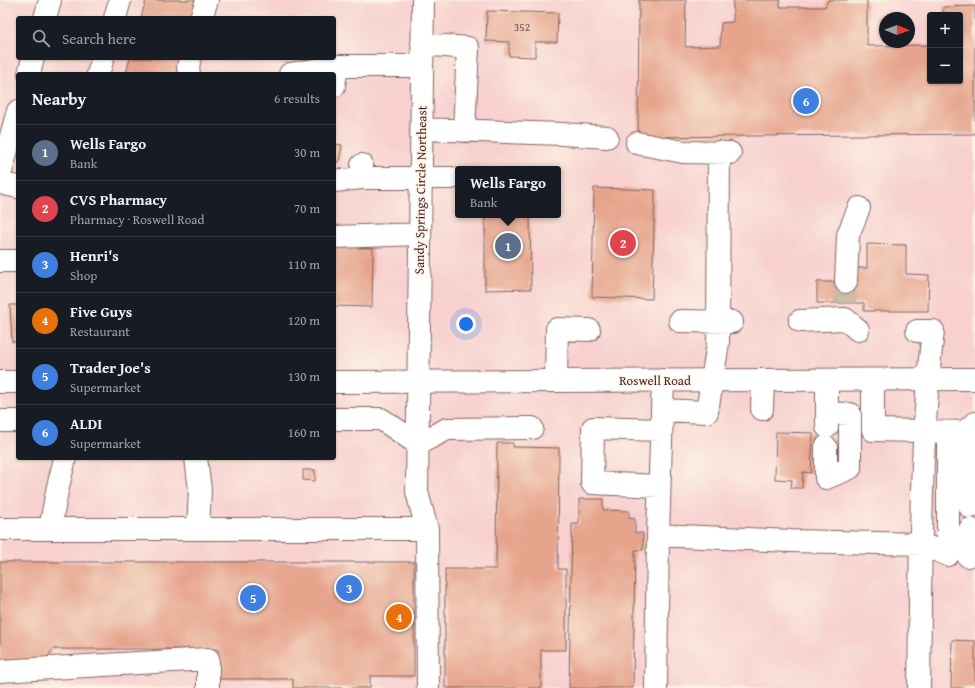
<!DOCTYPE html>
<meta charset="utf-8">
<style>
:root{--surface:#171b24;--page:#20242c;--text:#f1f3f6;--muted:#9ea1a6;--line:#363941;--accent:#d93025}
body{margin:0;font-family:"Gentium Book Plus",serif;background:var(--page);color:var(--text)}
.controls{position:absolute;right:12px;top:12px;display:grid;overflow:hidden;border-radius:4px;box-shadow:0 1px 3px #0004}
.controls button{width:36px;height:36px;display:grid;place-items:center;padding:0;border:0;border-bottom:1px solid var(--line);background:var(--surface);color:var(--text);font:20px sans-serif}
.compass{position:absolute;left:879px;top:12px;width:36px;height:36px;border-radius:50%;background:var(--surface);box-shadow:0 1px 3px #0004;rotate:91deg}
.you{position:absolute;left:466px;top:324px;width:14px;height:14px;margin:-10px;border:3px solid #fff;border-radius:50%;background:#1a73e8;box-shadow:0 0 0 6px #1a73e833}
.badge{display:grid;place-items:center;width:26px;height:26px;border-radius:50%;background:var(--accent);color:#fff;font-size:13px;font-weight:700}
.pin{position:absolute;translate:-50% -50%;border:2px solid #fff;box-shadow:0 1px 4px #0006}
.popup{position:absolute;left:455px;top:166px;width:106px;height:52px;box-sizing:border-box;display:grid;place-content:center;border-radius:4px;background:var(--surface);filter:drop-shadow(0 1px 3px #0005);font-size:13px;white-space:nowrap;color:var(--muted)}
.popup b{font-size:15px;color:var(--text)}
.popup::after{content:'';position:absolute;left:50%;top:100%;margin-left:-8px;border:8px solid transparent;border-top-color:var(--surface)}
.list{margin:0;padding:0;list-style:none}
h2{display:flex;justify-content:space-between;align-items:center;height:52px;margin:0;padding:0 16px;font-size:17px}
h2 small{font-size:13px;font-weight:400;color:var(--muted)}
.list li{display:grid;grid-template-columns:26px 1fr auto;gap:12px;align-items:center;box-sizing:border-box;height:56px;padding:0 16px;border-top:1px solid var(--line)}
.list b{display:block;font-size:15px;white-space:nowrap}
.list p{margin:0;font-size:13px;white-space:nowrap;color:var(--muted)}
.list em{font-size:13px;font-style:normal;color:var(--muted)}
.icon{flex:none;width:22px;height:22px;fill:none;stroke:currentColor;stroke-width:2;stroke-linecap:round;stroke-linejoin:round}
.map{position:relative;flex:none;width:975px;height:688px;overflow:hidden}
.search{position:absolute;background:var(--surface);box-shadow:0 1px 3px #0004;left:16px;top:16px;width:320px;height:44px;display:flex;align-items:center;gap:10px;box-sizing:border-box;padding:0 14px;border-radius:4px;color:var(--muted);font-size:15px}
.panel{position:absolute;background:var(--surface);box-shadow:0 1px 3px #0004;left:16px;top:72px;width:320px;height:388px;border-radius:4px}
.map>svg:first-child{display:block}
</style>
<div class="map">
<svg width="975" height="688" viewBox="0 0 975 688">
<rect width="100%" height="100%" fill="#fcf5e5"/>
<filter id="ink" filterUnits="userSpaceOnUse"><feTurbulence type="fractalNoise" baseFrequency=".025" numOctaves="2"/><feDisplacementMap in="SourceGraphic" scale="8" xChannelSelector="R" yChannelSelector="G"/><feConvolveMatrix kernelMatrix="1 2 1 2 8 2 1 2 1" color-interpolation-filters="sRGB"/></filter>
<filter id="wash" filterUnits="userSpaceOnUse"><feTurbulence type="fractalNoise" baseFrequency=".012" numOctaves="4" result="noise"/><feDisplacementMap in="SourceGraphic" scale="16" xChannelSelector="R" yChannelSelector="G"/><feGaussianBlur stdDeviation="0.9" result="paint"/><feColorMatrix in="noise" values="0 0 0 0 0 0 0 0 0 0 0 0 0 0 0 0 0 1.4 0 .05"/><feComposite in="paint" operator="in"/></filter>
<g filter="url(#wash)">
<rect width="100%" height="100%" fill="#ebe3c1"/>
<path fill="#f7d0cf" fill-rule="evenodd" d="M 0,0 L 975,0 L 975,688 L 0,688 ZM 930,15 L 960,15 L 960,81 L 930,81 ZM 18,18 L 334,18 L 334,58 L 18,58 ZM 885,18 L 909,18 L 909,42 L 885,42 ZM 18,74 L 334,74 L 334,458 L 18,458 ZM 458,169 L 558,169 L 558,215 L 458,215 Z"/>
<g id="blocks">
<path fill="#e6a48d" d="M 146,0 L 198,0 L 193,18 L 141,18 Z
M 639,0 L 686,0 L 685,46 L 687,47 L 720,46 L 721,23 L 733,22 L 733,0 L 780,0 L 780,7 L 825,7 L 828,0 L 867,0 L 867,46 L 930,45 L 930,81 L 960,81 L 960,15 L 943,15 L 943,7 L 975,6 L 975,134 L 638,137 Z
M 487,11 L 558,13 L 557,42 L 535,42 L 535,57 L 509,56 L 509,42 L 486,41 Z
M 130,58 L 182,58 L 177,74 L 126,74 Z
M 334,144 L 342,145 L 339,162 L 334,161 Z
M 594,188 L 655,190 L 652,299 L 592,297 Z
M 485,215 L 530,215 L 531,289 L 485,290 Z
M 867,244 L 906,245 L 906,274 L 929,275 L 928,311 L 864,311 L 864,303 L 817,303 L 817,282 L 852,282 L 852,268 L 867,268 Z
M 334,247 L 373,248 L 372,307 L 334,306 Z
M 10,305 L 18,305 L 18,341 L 12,342 Z
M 776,432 L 813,433 L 811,473 L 803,472 L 802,488 L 791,488 L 792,480 L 775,479 Z
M 497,443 L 513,443 L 513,447 L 559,448 L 558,569 L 566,569 L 566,650 L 541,650 L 541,688 L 445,688 L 445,569 L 496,569 Z
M 303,470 L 315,470 L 315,481 L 303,480 Z
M 579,499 L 603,499 L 603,510 L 629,511 L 629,518 L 635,519 L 635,533 L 643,533 L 643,550 L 635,550 L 633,688 L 569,688 L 572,524 L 579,524 Z
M 0,562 L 414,562 L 414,676 L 370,676 L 370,688 L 293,688 L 293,679 L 218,679 L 218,649 L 53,649 L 42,665 L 0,665 Z
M 952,640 L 975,641 L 975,688 L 951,688 Z"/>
</g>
</g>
<g filter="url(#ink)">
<use href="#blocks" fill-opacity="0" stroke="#826460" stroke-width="1"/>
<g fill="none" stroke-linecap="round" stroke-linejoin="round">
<path stroke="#cbbca3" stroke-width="22" stroke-dasharray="22 11" stroke-linecap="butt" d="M 845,303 L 846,282"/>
<defs>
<path id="minor" d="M 423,0 L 417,492 L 427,529 L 428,688
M 45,18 L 50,0
M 115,18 L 120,0
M 201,18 L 207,0
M 422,44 L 468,48 L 464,131
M 29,74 L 33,58
M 98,74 L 103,58
M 189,74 L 188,67 L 190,58
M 290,74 L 337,66 L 422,66
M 334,86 L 337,66
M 421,129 L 563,134 L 607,137
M 637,143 L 683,152 L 730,153
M 362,165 L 362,178 L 451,178
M 0,175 L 18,111
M 334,181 L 362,178
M 0,183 L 18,187
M 334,237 L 420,234
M 0,261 L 18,261
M 846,282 L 848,235 L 859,208
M 680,321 L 732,322
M 800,321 L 845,319 L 858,330
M 917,331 L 933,331 C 919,449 921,569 919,688
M 556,380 L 557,329 L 589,330
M 873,380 L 873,430 L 970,432
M 762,409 L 763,380
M 662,410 L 707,412 L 718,343 L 719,152
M 334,419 L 381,419 L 418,444 L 447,429 L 532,428
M 0,421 L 18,421
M 827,427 L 827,380
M 826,447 L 826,478 L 850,468 L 850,414 L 827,413
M 196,458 L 200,490 L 198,529
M 659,486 L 592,483 L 593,428 L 661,430
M 970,507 L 970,427 L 975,423
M 0,529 L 427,529
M 50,529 L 57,491 L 65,458
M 658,535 L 791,541 L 922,544 L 948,555 L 948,432
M 968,556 L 970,529
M 0,671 L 208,659 L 208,688
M 656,688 L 658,535 L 663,380"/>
<path id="major" d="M 0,382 L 18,382
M 334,382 L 975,379"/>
</defs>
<use href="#minor" stroke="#826460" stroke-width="24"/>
<use href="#major" stroke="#826460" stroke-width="24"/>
<use href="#minor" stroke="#fff" stroke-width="22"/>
<use href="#major" stroke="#fff" stroke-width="22"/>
</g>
</g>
<g text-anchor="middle" stroke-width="3" stroke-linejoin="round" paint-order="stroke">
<g font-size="11" fill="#714044">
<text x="522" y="31">352</text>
</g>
<g font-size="13" fill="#4a1f2b" stroke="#fcf5e5">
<text transform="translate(420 190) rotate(-89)" y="5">Sandy Springs Circle Northeast</text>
<text x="655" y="385">Roswell Road</text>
</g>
</g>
</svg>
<div class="controls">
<button>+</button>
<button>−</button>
</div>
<svg class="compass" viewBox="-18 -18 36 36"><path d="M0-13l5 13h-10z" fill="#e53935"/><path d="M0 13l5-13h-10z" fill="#9ea1a6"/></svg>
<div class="you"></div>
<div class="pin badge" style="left:508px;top:246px;background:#5c6f8a">1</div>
<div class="popup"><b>Wells Fargo</b>Bank</div>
<div class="pin badge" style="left:623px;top:243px;background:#e0444e">2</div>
<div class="pin badge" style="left:349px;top:588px;background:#3f7fe0">3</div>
<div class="pin badge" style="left:399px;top:617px;background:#e8710a">4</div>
<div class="pin badge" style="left:253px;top:598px;background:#3f7fe0">5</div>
<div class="pin badge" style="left:806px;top:101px;background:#3f7fe0">6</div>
<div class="search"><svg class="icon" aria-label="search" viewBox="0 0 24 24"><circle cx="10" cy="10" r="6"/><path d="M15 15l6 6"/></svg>Search here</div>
<section class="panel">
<h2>Nearby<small>6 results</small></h2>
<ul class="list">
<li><span class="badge" style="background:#5c6f8a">1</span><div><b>Wells Fargo</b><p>Bank</p></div><em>30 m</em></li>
<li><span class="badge" style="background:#e0444e">2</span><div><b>CVS Pharmacy</b><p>Pharmacy · Roswell Road</p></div><em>70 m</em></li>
<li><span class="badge" style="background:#3f7fe0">3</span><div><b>Henri's</b><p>Shop</p></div><em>110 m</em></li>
<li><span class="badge" style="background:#e8710a">4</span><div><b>Five Guys</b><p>Restaurant</p></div><em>120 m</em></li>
<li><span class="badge" style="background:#3f7fe0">5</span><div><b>Trader Joe's</b><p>Supermarket</p></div><em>130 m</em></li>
<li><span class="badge" style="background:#3f7fe0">6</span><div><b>ALDI</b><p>Supermarket</p></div><em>160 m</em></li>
</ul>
</section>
</div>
